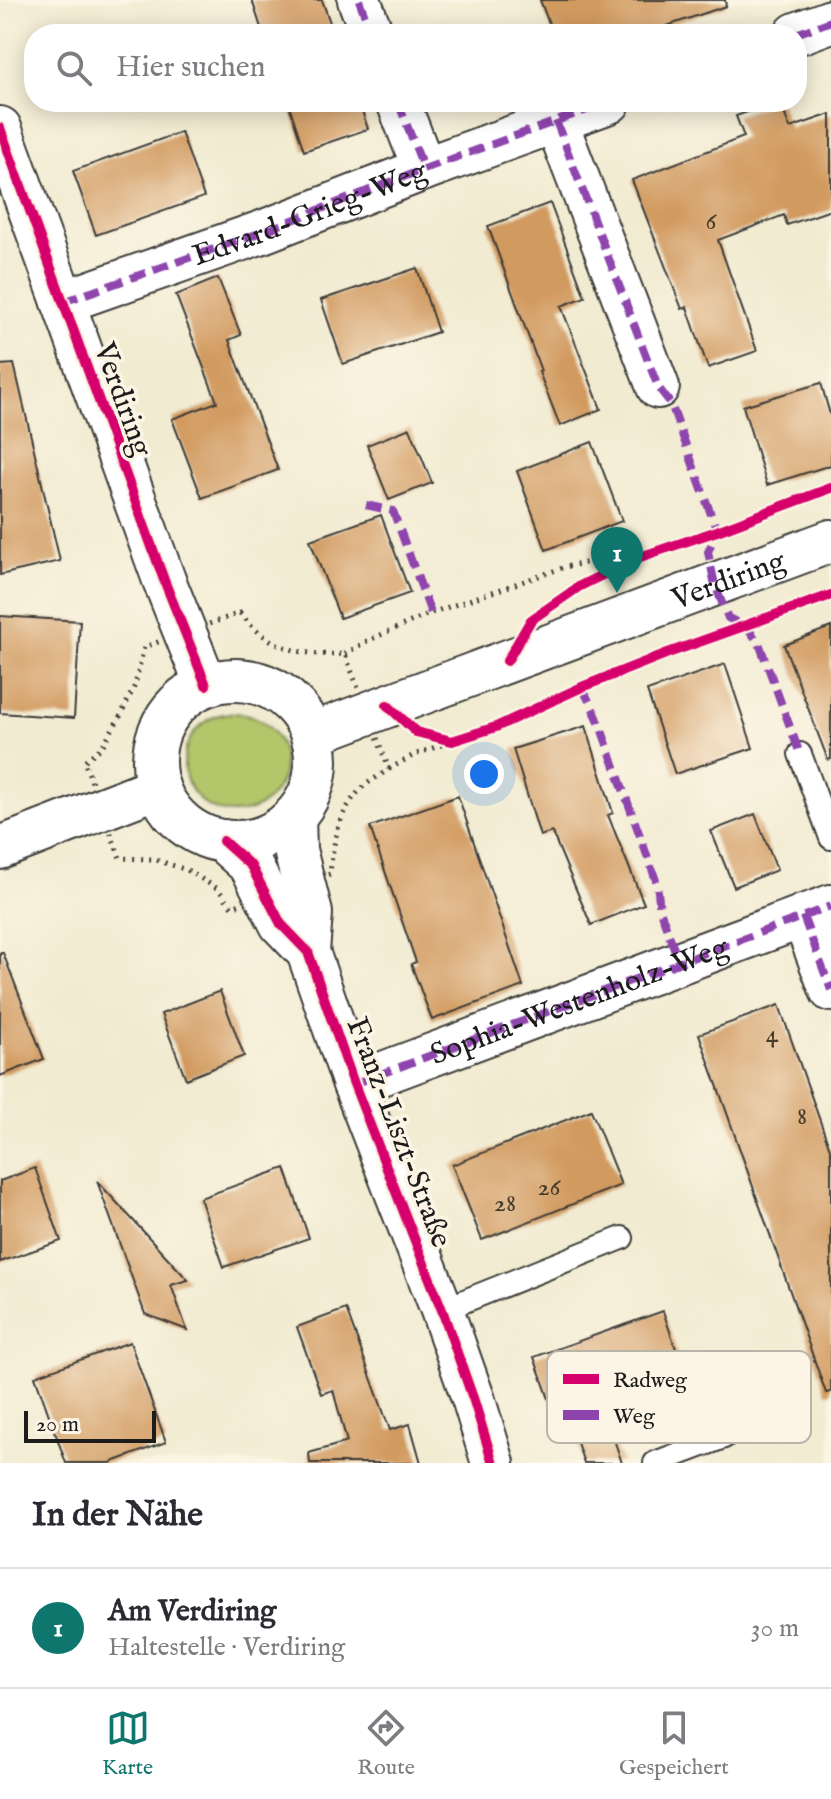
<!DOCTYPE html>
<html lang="de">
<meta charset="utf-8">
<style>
:root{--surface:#fff;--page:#f2f2f3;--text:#2b2b33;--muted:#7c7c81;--line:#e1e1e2;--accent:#0f766e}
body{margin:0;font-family:"IM FELL English",serif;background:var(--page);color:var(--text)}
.scale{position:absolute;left:24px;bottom:20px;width:132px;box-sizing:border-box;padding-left:8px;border:4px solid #1c1c1c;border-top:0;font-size:22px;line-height:28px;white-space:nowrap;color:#1c1c1c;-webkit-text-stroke:6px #fcf5e5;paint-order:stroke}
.you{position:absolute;left:484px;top:774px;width:28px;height:28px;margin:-20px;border:6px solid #fff;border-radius:50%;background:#1a73e8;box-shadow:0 0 0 12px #1a73e833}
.badge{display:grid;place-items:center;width:52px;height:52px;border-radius:50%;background:var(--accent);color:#fff;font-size:26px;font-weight:700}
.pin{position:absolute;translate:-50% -66px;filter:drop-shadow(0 2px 4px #0008)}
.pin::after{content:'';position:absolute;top:42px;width:28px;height:24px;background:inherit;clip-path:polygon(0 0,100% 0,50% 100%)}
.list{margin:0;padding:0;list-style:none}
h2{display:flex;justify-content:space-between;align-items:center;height:104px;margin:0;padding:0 32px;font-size:34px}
h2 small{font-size:26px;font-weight:400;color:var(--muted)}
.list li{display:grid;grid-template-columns:52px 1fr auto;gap:24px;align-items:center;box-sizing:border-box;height:120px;padding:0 32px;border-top:2px solid var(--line)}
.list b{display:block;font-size:30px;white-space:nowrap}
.list p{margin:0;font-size:26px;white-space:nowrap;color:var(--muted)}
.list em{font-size:26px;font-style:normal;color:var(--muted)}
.icon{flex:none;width:44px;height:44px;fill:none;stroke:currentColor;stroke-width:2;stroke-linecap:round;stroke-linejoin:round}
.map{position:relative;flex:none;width:831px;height:1463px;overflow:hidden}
.search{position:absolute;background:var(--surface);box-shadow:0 4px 20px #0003;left:24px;right:24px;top:24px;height:88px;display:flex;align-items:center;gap:20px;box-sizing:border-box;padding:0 28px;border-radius:32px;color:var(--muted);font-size:30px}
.sheet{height:224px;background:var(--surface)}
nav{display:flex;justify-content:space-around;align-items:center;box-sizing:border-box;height:112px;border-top:2px solid var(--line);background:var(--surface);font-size:22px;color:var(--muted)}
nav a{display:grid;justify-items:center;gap:4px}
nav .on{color:var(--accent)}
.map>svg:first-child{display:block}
</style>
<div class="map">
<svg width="831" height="1463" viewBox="0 0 831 1463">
<rect width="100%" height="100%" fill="#fcf5e5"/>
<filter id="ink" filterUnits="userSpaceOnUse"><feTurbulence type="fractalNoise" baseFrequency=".0125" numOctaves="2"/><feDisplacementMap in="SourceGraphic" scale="16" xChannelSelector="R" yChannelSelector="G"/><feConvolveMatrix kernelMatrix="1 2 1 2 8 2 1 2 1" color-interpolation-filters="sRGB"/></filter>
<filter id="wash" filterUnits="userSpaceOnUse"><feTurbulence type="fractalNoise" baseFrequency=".006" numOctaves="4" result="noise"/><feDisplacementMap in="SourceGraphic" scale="32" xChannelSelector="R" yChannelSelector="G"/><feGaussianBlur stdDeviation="1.8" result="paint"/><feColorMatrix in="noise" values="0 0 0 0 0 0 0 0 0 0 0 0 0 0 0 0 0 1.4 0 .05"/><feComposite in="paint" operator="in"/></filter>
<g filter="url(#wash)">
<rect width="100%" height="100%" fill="#f1ebd1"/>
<path fill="#b3c66a" stroke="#687143" stroke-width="2" d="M184 763a50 50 0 1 1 100 0a50 50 0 1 1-100 0Z"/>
<g id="blocks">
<path fill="#d19a5f" d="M 252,0 L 322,0 L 334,34 L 263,34 Z
M 540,0 L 725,0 L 726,6 L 643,34 L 553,34 Z
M 288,102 L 359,102 L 368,129 L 304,151 Z
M 775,102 L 780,102 L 790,128 L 831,114 L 831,210 L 787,225 L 784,215 L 718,240 L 757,351 L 708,368 L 687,307 L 682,309 L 632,180 L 744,137 L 736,116 Z
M 181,132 L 204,197 L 96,235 L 73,171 Z
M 550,203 L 585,297 L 561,306 L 601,409 L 560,426 L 539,372 L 541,371 L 488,226 Z
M 417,268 L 438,332 L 343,364 L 321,300 Z
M 218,278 L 241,335 L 229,340 L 278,470 L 202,498 L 172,419 L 217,402 L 176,295 Z
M 14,364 L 60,561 L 0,575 L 0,365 Z
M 821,383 L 831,418 L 831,465 L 767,485 L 743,406 Z
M 410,428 L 432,483 L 389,500 L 367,445 Z
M 592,442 L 622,521 L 546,550 L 517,471 Z
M 381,515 L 410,593 L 340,618 L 310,540 Z
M 0,616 L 80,621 L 74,718 L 0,713 Z
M 831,627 L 831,759 L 828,760 L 784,645 Z
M 725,664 L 753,748 L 675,774 L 647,691 Z
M 586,726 L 613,813 L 608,815 L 644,904 L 591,925 L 552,832 L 540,836 L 513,749 Z
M 458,796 L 523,986 L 432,1020 L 411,964 L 416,962 L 370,827 Z
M 755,814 L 777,870 L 734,887 L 711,831 Z
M 0,953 L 3,953 L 44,1059 L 0,1076 Z
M 220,991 L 244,1056 L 186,1079 L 161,1014 Z
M 779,1005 L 831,1152 L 831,1392 L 826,1393 L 699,1034 Z
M 591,1110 L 621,1185 L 482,1240 L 452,1165 Z
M 35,1168 L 61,1241 L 0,1262 L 0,1181 Z
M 285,1168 L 309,1238 L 224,1267 L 200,1198 Z
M 97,1181 L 188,1280 L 171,1285 L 187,1330 L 145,1314 Z
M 346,1309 L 390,1430 L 410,1424 L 421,1463 L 310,1463 L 309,1453 L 347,1442 L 333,1390 L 321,1394 L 297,1327 Z
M 663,1311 L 689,1387 L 606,1416 L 622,1463 L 584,1463 L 572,1428 L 561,1432 L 534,1357 Z
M 130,1342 L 166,1442 L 110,1463 L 66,1463 L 35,1376 Z"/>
</g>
</g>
<g filter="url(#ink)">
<use href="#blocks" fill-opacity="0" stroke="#3c3b37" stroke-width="2"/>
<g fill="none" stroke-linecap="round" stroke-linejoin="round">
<defs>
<path id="service" d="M 800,754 L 831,838
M 442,1310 L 622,1238
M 655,1463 L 724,1437"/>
<g id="minor">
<path d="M 359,0 L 372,34"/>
<path d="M 796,34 L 831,21"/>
<path d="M 398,102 L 424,169"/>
<path d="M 556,121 L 658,387"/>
<path d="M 0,128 L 164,580 L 206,685"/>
<path d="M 63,302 L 262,232 L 424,169 L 609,102"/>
<circle cx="235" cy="761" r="81"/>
<path id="s1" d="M 312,734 L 831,541"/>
<path d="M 294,817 L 295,850 L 311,913 L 308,952"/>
<path d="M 223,841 L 251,866 L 281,924 L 308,952 L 354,1084 L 442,1310 L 474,1401 L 493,1463"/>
<path d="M 0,848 L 158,787"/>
<path d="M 803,916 L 831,990"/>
<path id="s2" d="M 354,1084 L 831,906"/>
</g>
</defs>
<use href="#service" stroke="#3c3b37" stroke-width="26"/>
<use href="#minor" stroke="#3c3b37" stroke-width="46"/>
<path stroke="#3c3b37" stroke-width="5" stroke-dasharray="2 6" stroke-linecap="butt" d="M 240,613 C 270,649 299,656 345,654 L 389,769 C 381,775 371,780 363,787 C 339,810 333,842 330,874 L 232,907 L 218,889 L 187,870 L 153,859 L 120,858 L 84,761 L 101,748 L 121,715 L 135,685 L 144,647 Z
M 345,654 L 367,641 L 431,613 L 565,567 L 605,559 L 634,559
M 389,769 L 414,755 L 452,741"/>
<use href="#service" stroke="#fff" stroke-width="22"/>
<use href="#minor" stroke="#fff" stroke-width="42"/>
<g stroke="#8e44ad" stroke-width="8" stroke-dasharray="16 8" stroke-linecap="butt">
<path d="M 359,0 L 372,34"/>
<path d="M 796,34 L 831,21"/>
<path d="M 398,102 L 424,169"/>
<path d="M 556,121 L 658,387 L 671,404 L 717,531 L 708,552 L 715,585 L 728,618 L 746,626 L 759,643 L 800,754"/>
<path id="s3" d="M 63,302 L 262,232 L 424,169 L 609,102"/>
<path d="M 366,505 L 393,511 L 431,613"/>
<path d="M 582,687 L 597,717 L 657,883 L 660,910 L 679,962"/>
<path d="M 803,916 L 831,990"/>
<path d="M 354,1084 L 831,906"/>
</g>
<defs>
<path id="cycleway" d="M 0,128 L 164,580 L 206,685
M 507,661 L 531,620 L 580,586 L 634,559 L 717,531 L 831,488
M 387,705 L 416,732 L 452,741 L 496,727 L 582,687 L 668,653 L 831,595
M 223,841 L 251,866 L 281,924 L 308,952 L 354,1084 L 442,1310 L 474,1401 L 493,1463"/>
</defs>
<use href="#cycleway" stroke="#fcf5e5" stroke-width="15"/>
<use href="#cycleway" stroke="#d6006c" stroke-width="10"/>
</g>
</g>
<g text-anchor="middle" stroke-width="7" stroke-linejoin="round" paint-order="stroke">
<g font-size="26" fill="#493c2d">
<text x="711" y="229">6</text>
<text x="772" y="1042">4</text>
<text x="802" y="1124">8</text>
<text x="549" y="1195">26</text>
<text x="505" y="1211">28</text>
</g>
<g font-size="30" fill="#1c1c1c" stroke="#fcf5e5">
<text dy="10" stroke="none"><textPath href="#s3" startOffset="262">Edvard-Grieg-Weg</textPath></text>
<text transform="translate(124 399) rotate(70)" y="10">Verdiring</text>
<text dy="10" stroke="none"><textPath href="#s1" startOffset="444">Verdiring</textPath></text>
<text dy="10" stroke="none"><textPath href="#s2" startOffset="240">Sophia-Westenholz-Weg</textPath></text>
<text transform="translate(400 1132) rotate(69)" y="10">Franz-Liszt-Straße</text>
</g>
</g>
<rect x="547" y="1351" width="264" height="92" rx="12" fill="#fcf5e5" stroke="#b9b4a9" stroke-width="2"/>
<rect x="563" y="1374" width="36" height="10" fill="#d6006c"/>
<rect x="563" y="1410" width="36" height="10" fill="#8e44ad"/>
<g font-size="22" fill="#1c1c1c">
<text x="613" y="1387">Radweg</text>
<text x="613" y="1423">Weg</text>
</g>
</svg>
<div class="scale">20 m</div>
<div class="you"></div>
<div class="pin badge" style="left:617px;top:593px">1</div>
<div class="search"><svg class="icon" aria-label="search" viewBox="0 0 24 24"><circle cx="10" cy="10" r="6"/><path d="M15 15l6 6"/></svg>Hier suchen</div>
</div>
<section class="sheet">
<h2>In der Nähe<small></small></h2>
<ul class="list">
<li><span class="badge">1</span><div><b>Am Verdiring</b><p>Haltestelle · Verdiring</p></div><em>30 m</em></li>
</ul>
</section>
<nav>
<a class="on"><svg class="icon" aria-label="map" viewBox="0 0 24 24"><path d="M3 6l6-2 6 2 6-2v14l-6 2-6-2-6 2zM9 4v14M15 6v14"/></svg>Karte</a>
<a><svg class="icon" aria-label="directions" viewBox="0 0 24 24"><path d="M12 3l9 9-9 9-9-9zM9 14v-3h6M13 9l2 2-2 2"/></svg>Route</a>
<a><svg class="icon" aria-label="saved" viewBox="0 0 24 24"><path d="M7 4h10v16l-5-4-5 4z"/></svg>Gespeichert</a>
</nav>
